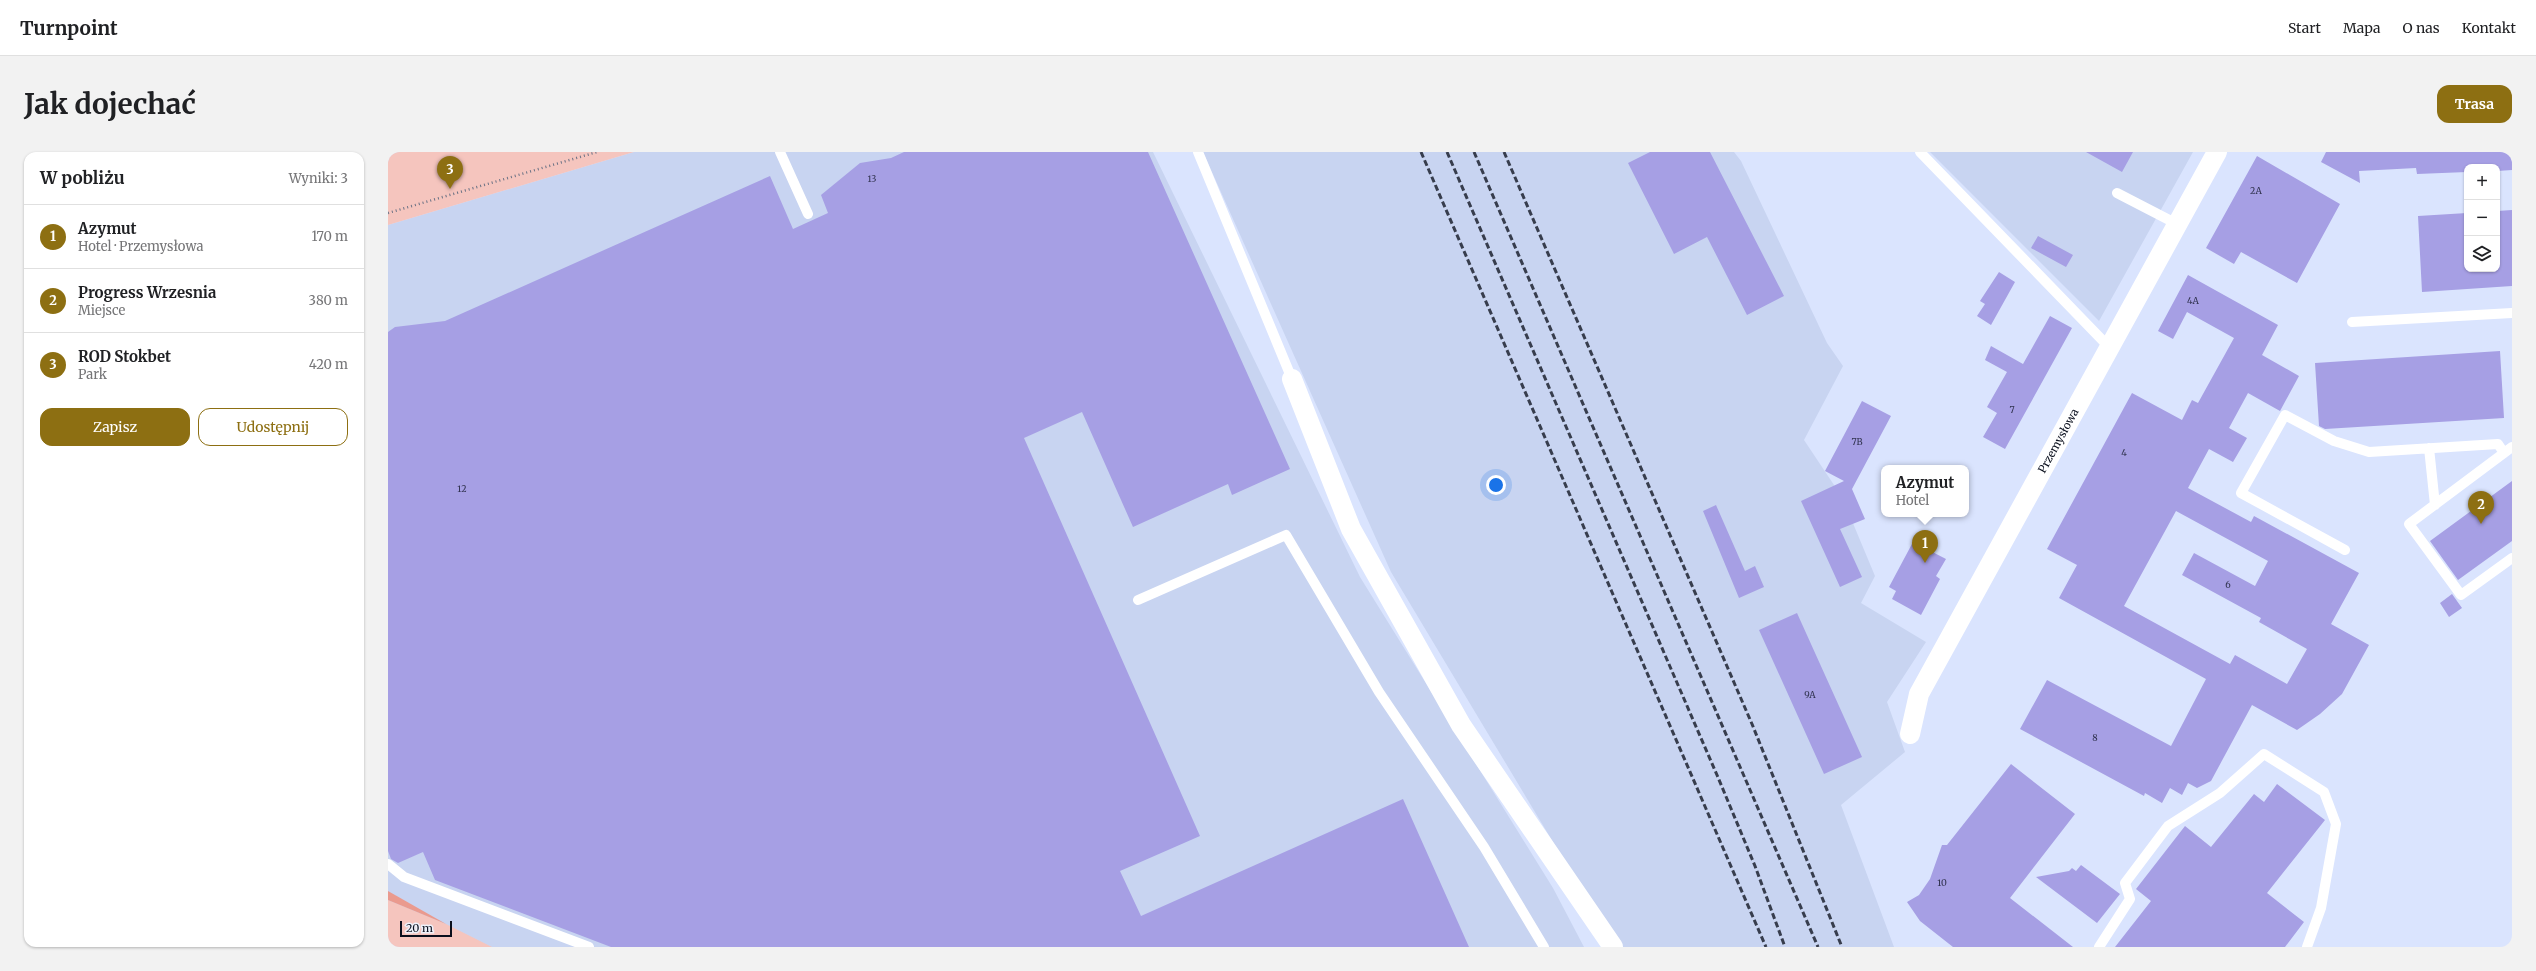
<!DOCTYPE html>
<html lang="pl">
<meta charset="utf-8">
<style>
:root{--surface:#fff;--page:#f2f2f2;--text:#202124;--muted:#757577;--line:#e0e0e0;--accent:#8d6f12}
body{margin:0;font-family:Merriweather,serif;background:var(--page);color:var(--text)}
.controls{position:absolute;right:12px;top:12px;display:grid;overflow:hidden;border-radius:8px;box-shadow:0 1px 3px #0004}
.controls button{width:36px;height:36px;display:grid;place-items:center;padding:0;border:0;border-bottom:1px solid var(--line);background:var(--surface);color:var(--text);font:20px sans-serif}
.scale{position:absolute;left:12px;bottom:10px;width:52px;box-sizing:border-box;padding-left:4px;border:2px solid #0a0f1d;border-top:0;font-size:11px;line-height:14px;white-space:nowrap;color:#0a0f1d;-webkit-text-stroke:3px #eef1fa;paint-order:stroke}
.you{position:absolute;left:1108px;top:333px;width:14px;height:14px;margin:-10px;border:3px solid #fff;border-radius:50%;background:#1a73e8;box-shadow:0 0 0 6px #1a73e833}
.badge{display:grid;place-items:center;width:26px;height:26px;border-radius:50%;background:var(--accent);color:#fff;font-size:13px;font-weight:700}
.pin{position:absolute;translate:-50% -33px;filter:drop-shadow(0 1px 2px #0008)}
.pin::after{content:'';position:absolute;top:21px;width:14px;height:12px;background:inherit;clip-path:polygon(0 0,100% 0,50% 100%)}
.popup{position:absolute;left:1493px;top:313px;width:88px;height:52px;box-sizing:border-box;display:grid;place-content:center;border-radius:8px;background:var(--surface);filter:drop-shadow(0 1px 3px #0005);font-size:13px;white-space:nowrap;color:var(--muted)}
.popup b{font-size:15px;color:var(--text)}
.popup::after{content:'';position:absolute;left:50%;top:100%;margin-left:-8px;border:8px solid transparent;border-top-color:var(--surface)}
.list{margin:0;padding:0;list-style:none}
h2{display:flex;justify-content:space-between;align-items:center;height:52px;margin:0;padding:0 16px;font-size:17px}
h2 small{font-size:13px;font-weight:400;color:var(--muted)}
.list li{display:grid;grid-template-columns:26px 1fr auto;gap:12px;align-items:center;box-sizing:border-box;height:64px;padding:0 16px;border-top:1px solid var(--line)}
.list b{display:block;font-size:15px;white-space:nowrap}
.list p{margin:0;font-size:13px;white-space:nowrap;color:var(--muted)}
.list em{font-size:13px;font-style:normal;color:var(--muted)}
.actions{display:flex;gap:8px;padding:12px 16px}
.actions a{flex:1;padding:9px 0;border:1px solid var(--accent);border-radius:12px;text-align:center;font-size:14px;color:var(--accent)}
.actions .main{background:var(--accent);color:#fff}
.icon{flex:none;width:22px;height:22px;fill:none;stroke:currentColor;stroke-width:2;stroke-linecap:round;stroke-linejoin:round}
.map{position:relative;flex:none;width:2124px;height:795px;overflow:hidden;border-radius:12px}
header{display:flex;align-items:center;gap:24px;box-sizing:border-box;height:56px;padding:0 20px;background:var(--surface);border-bottom:1px solid var(--line)}
header strong{font-size:19px}
nav{display:flex;gap:22px;margin-inline-start:auto;font-size:14px}
.intro{display:flex;align-items:center;justify-content:space-between;box-sizing:border-box;height:96px;padding:0 24px}
h1{margin:0;font-size:28px}
.button{padding:10px 18px;border-radius:12px;background:var(--accent);color:#fff;font-size:14px;font-weight:700}
main{display:flex;gap:24px;padding:0 24px}
aside{flex:1;background:var(--surface);border-radius:12px;box-shadow:0 1px 3px #0004}
.map>svg:first-child{display:block}
</style>
<header>
<strong>Turnpoint</strong>
<nav><a>Start</a><a>Mapa</a><a>O nas</a><a>Kontakt</a></nav>
</header>
<div class="intro"><h1>Jak dojechać</h1><a class="button">Trasa</a></div>
<main>
<aside>
<h2>W pobliżu<small>Wyniki: 3</small></h2>
<ul class="list">
<li><span class="badge">1</span><div><b>Azymut</b><p>Hotel · Przemysłowa</p></div><em>170 m</em></li>
<li><span class="badge">2</span><div><b>Progress Wrzesnia</b><p>Miejsce</p></div><em>380 m</em></li>
<li><span class="badge">3</span><div><b>ROD Stokbet</b><p>Park</p></div><em>420 m</em></li>
</ul>
<div class="actions"><a class="main">Zapisz</a><a>Udostępnij</a></div>
</aside>
<div class="map">
<svg width="2124" height="795" viewBox="0 0 2124 795">
<rect width="100%" height="100%" fill="#dae4fe"/>
<path fill="#c8d4f1" d="M 246,0 L 765,0 L 972,425 L 1165,736 L 1196,795 L 74,795 L 0,754 L 0,73 Z
M 815,0 L 1346,0 L 1353,9 L 1439,191 L 1455,214 L 1416,288 L 1454,345 L 1487,424 L 1473,451 L 1538,490 L 1499,550 L 1517,600 L 1453,653 L 1506,795 L 1228,795 L 1003,420 Z
M 1542,0 L 1805,0 L 1711,169 Z"/>
<path fill="#f5c5be" d="M 0,0 L 246,0 L 0,73 Z
M 0,748 L 58,772 L 104,795 L 0,795 Z"/>
<path fill="#ea9a8e" d="M 0,739 L 58,772 L 0,748 Z"/>
<path fill="#a69fe4" fill-rule="evenodd" d="M 516,0 L 760,0 L 902,317 L 844,343 L 840,332 L 745,375 L 694,260 L 636,286 L 812,684 L 732,719 L 753,764 L 1015,647 L 1081,795 L 223,795 L 47,728 L 35,700 L 10,711 L 3,707 L 0,699 L 0,180 L 7,175 L 57,169 L 382,24 L 405,77 L 440,61 L 433,43 L 472,11 L 503,6 Z
M 1262,0 L 1322,0 L 1396,144 L 1359,163 L 1319,85 L 1286,102 L 1240,11 Z
M 1698,0 L 1745,0 L 1734,20 Z
M 1938,0 L 2124,0 L 2124,18 L 2109,19 L 2109,15 L 2079,15 L 2079,20 L 2029,22 L 2028,16 L 1971,19 L 1972,31 L 1933,10 Z
M 1869,4 L 1952,52 L 1909,131 L 1853,100 L 1846,112 L 1818,96 Z
M 2124,58 L 2124,134 L 2034,140 L 2030,64 L 2079,61 L 2079,117 L 2109,117 L 2109,59 Z
M 1650,84 L 1685,103 L 1678,115 L 1643,96 Z
M 1611,120 L 1627,130 L 1603,173 L 1589,164 L 1597,152 L 1592,149 Z
M 1800,123 L 1890,173 L 1874,203 L 1911,224 L 1892,259 L 1860,241 L 1841,276 L 1859,286 L 1845,310 L 1821,297 L 1800,336 L 1863,370 L 1866,364 L 1971,421 L 1943,472 L 1981,493 L 1954,542 L 1932,562 L 1909,578 L 1864,553 L 1823,629 L 1809,636 L 1800,631 L 1794,643 L 1782,636 L 1774,651 L 1757,641 L 1756,644 L 1632,577 L 1659,528 L 1783,594 L 1818,527 L 1671,446 L 1689,413 L 1659,397 L 1744,241 L 1794,268 L 1804,248 L 1810,251 L 1846,186 L 1799,160 L 1785,187 L 1770,179 ZM 1788,359 L 1880,409 L 1867,434 L 1806,401 L 1794,423 L 1873,466 L 1871,470 L 1919,497 L 1899,532 L 1847,503 L 1842,512 L 1736,454 Z
M 1662,164 L 1684,176 L 1617,297 L 1595,285 L 1609,261 L 1599,255 L 1619,220 L 1597,208 L 1603,194 L 1635,212 Z
M 2112,199 L 2116,266 L 1937,277 L 1931,274 L 1927,211 Z
M 1474,249 L 1503,264 L 1464,337 L 1477,367 L 1452,377 L 1474,425 L 1452,435 L 1413,349 L 1456,329 L 1437,319 Z
M 2124,329 L 2124,389 L 2070,428 L 2042,389 Z
M 1328,353 L 1357,419 L 1367,414 L 1376,435 L 1351,446 L 1315,359 Z
M 1525,390 L 1558,407 L 1548,424 L 1552,427 L 1533,463 L 1504,447 L 1508,439 L 1501,435 Z
M 2064,442 L 2074,456 L 2061,465 L 2052,451 Z
M 1409,461 L 1474,605 L 1436,622 L 1371,478 Z
M 1623,612 L 1687,662 L 1622,746 L 1685,795 L 1565,795 L 1532,769 L 1519,750 L 1531,743 L 1542,727 L 1554,693 L 1559,693 Z
M 1889,632 L 1937,668 L 1879,741 L 1916,770 L 1897,795 L 1727,795 L 1763,749 L 1748,737 L 1797,674 L 1823,695 L 1866,642 L 1876,650 Z
M 1693,713 L 1732,742 L 1709,771 L 1648,725 L 1681,719 L 1684,716 L 1688,719 Z"/>
<g fill="none" stroke-linecap="round" stroke-linejoin="round">
<path stroke="#697184" stroke-width="2.5" stroke-dasharray="1 3" stroke-linecap="butt" d="M 0,61 L 209,0"/>
<path stroke="#fff" stroke-width="10" d="M 392,0 L 420,62
M 810,0 L 904,227
M 1532,0 L 1721,195
M 1729,41 L 1789,72
M 1964,170 L 2124,161
M 2124,295 L 2021,372 L 2073,443 L 2124,406
M 2041,296 L 2047,353
M 1957,398 L 1853,341 L 1897,263 L 1946,289 L 1981,300 L 2110,292 L 2116,301
M 750,448 L 898,383 L 991,540 L 1096,695 L 1156,795
M 0,712 L 16,725 L 201,795
M 1711,795 L 1742,747 L 1737,731 L 1780,674 L 1832,641 L 1876,602 L 1936,640 L 1948,672 L 1933,756 L 1919,795"/>
<g stroke="#fff" stroke-width="20">
<path d="M 904,227 L 963,377 L 1073,573 L 1225,795"/>
<path id="s1" d="M 1522,582 L 1531,542 L 1829,0"/>
</g>
<path stroke="#373d4d" stroke-width="3" stroke-dasharray="6 3" stroke-linecap="butt" d="M 1033,0 L 1378,795
M 1059,0 L 1329,623 L 1367,714 L 1397,795
M 1086,0 L 1430,795
M 1116,0 L 1364,572 L 1454,795"/>
</g>
<g text-anchor="middle" stroke-width="3" stroke-linejoin="round" paint-order="stroke">
<g font-size="9" fill="#31334f">
<text x="484" y="30">13</text>
<text x="1868" y="42">2A</text>
<text x="1805" y="152">4A</text>
<text x="1624" y="261">7</text>
<text x="1469" y="293">7B</text>
<text x="1736" y="304">4</text>
<text x="74" y="340">12</text>
<text x="1840" y="436">6</text>
<text x="1422" y="546">9A</text>
<text x="1707" y="589">8</text>
<text x="1554" y="734">10</text>
</g>
<g font-size="11" fill="#0a0f1d" stroke="#eef1fa">
<text dy="4" stroke="none"><textPath href="#s1" startOffset="330">Przemysłowa</textPath></text>
</g>
</g>
</svg>
<div class="controls">
<button>+</button>
<button>−</button>
<button><svg class="icon" aria-label="layers" viewBox="0 0 24 24"><path d="M12 4l9 5-9 5-9-5zM3 14l9 5 9-5"/></svg></button>
</div>
<div class="scale">20 m</div>
<div class="you"></div>
<div class="pin badge" style="left:1537px;top:411px">1</div>
<div class="popup"><b>Azymut</b>Hotel</div>
<div class="pin badge" style="left:2093px;top:372px">2</div>
<div class="pin badge" style="left:62px;top:37px">3</div>
</div>
</main>
